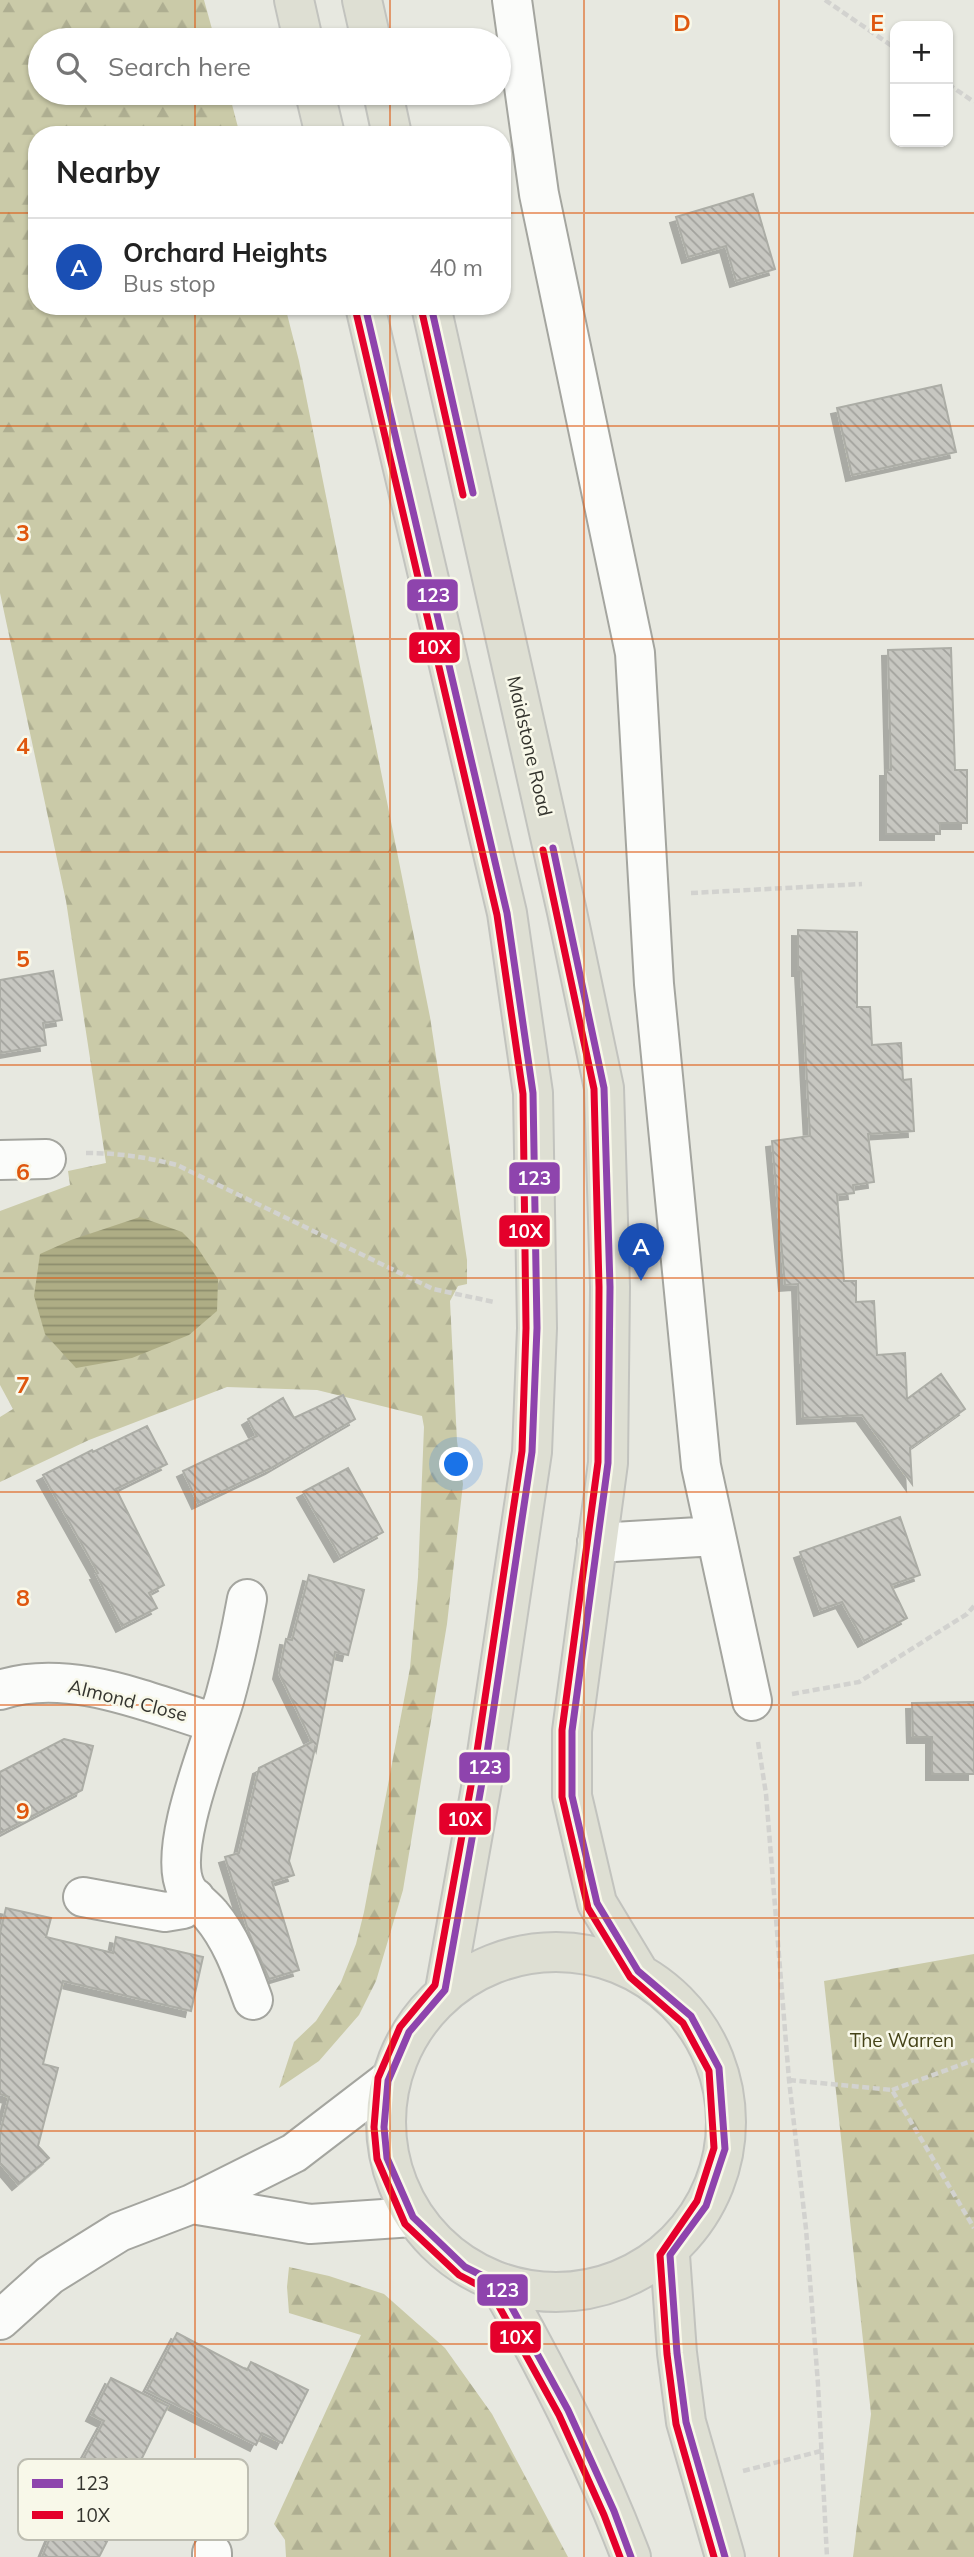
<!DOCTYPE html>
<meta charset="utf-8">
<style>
:root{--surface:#fff;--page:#f2f2f2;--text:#222;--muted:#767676;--line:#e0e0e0;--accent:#73736c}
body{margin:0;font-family:Mulish,sans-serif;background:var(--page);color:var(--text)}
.controls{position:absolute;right:21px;top:21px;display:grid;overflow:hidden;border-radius:14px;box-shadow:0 2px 5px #0004}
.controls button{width:63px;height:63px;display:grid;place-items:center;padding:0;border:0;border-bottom:2px solid var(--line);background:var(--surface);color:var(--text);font:35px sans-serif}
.you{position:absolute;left:457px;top:1465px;width:24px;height:24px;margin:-18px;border:5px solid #fff;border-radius:50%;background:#1a73e8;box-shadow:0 0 0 10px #1a73e833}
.badge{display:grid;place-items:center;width:46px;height:46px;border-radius:50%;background:var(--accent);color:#fff;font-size:23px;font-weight:700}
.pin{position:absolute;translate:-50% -58px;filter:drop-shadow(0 2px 4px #0008)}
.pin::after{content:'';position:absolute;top:37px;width:24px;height:21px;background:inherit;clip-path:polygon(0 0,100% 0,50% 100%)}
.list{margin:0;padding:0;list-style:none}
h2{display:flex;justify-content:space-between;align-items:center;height:91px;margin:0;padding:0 28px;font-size:30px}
h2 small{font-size:23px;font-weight:400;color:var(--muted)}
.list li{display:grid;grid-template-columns:46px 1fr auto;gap:21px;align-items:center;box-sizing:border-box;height:98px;padding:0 28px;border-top:2px solid var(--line)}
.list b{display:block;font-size:26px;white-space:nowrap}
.list p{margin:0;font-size:23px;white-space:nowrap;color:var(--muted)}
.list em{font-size:23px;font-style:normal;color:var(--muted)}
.icon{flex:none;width:38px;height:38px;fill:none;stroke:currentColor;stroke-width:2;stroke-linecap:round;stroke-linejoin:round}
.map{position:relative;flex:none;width:974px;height:2557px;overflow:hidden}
.search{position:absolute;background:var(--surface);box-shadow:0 2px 5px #0004;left:28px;top:28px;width:483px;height:77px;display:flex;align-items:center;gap:18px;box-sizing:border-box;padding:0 24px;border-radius:38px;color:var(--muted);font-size:26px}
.panel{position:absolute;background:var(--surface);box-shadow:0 2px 5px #0004;left:28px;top:126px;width:483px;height:189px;border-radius:28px}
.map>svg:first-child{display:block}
</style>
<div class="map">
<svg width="974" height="2557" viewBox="0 0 974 2557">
<defs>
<pattern id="forest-firs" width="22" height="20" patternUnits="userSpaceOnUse" patternTransform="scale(1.75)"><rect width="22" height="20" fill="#cacaa8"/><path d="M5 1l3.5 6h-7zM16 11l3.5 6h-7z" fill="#aeae91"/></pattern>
<pattern id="water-rules" width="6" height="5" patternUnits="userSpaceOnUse" patternTransform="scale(1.75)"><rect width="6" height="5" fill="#aead85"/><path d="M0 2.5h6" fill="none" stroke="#8e8e6d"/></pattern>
<pattern id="building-back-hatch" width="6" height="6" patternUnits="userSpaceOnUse" patternTransform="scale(1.75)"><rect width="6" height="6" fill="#c7c7c1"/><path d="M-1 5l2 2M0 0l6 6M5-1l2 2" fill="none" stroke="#a2a29d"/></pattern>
<filter id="shadow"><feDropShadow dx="-6" dy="6" stdDeviation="0" flood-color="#0004"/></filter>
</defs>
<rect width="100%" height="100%" fill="#e7e8e0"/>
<path fill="url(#forest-firs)" d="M 0,0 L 204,0 L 215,40 L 40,40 L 40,93 L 229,93 L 240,135 L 37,135 L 37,306 L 285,306 L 299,361 L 430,1017 L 467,1260 L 467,1284 L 458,1286 L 450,1301 L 457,1441 L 463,1484 L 447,1624 L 403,1890 L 376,1981 L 359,2015 L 319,2061 L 279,2088 L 294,2042 L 316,2021 L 341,1982 L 356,1944 L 364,1912 L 410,1668 L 418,1577 L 424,1427 L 422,1416 L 317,1390 L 227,1387 L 89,1440 L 0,1482 L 0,1417 L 13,1409 L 0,1385 L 0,1211 L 70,1185 L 68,1171 L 106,1163 L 66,901 L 0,593 Z
M 974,1954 L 974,2557 L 853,2557 L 871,2414 L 824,1981 Z
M 289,2267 L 329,2276 L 384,2294 L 445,2348 L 492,2414 L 568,2557 L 286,2557 L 285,2540 L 274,2524 L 361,2335 L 289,2313 L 287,2287 Z"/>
<path fill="url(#water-rules)" d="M 140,1217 L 182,1232 L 197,1247 L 218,1279 L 217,1311 L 189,1335 L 132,1358 L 76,1368 L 45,1334 L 34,1296 L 40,1254 L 71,1240 Z"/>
<path fill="url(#building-back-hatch)" stroke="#acada6" stroke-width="2" filter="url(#shadow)" d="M 753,194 L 775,269 L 736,281 L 726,246 L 688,257 L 676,217 Z
M 941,385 L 956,452 L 852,475 L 837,408 Z
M 951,648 L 955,770 L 967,770 L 967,823 L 940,823 L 940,834 L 886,834 L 886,770 L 891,770 L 888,650 Z
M 798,930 L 857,932 L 857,1007 L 870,1007 L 872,1045 L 901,1043 L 903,1080 L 911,1079 L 914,1131 L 868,1134 L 874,1182 L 853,1185 L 854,1193 L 837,1195 L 844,1281 L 856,1281 L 856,1302 L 874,1301 L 877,1355 L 905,1353 L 907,1399 L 941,1374 L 965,1409 L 910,1448 L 912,1484 L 862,1415 L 803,1418 L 798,1284 L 785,1285 L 772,1141 L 810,1136 L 801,970 L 798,970 Z
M 53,971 L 62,1020 L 43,1023 L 46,1045 L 0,1053 L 0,980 Z
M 343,1395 L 355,1419 L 271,1468 L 198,1503 L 183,1471 L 257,1436 L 248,1419 L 283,1398 L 294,1418 Z
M 147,1426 L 167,1464 L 116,1489 L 164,1585 L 149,1593 L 157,1608 L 122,1626 L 96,1574 L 98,1573 L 43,1475 L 92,1450 L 93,1452 Z
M 348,1468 L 383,1532 L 340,1556 L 303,1492 Z
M 900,1517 L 920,1575 L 891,1585 L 907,1618 L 864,1641 L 842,1602 L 820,1610 L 800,1552 Z
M 309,1575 L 364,1590 L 348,1655 L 335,1652 L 316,1751 L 315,1748 L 289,1861 L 294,1875 L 272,1882 L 299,1970 L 269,1979 L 249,1933 L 225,1857 L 239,1853 L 259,1768 L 312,1742 L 279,1673 L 286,1639 L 292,1640 Z
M 974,1702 L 974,1774 L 932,1774 L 932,1737 L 913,1737 L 912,1703 Z
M 64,1739 L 93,1746 L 82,1790 L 0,1833 L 0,1772 Z
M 6,1908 L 51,1918 L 46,1937 L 113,1953 L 116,1937 L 203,1957 L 191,2011 L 63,1981 L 43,2064 L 58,2068 L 38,2146 L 49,2158 L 18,2184 L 0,2163 L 0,2133 L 9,2097 L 0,2094 L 0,1933 Z
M 177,2333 L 247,2370 L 251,2362 L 308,2390 L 282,2443 L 262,2433 L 256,2445 L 147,2390 Z
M 111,2378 L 168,2406 L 134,2474 L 140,2477 L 99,2557 L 42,2557 L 66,2500 L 62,2498 L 104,2421 L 92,2415 Z"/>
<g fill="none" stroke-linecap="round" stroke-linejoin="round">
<defs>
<path id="minor" d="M 512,0 L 539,194 L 635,653 L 654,984 L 701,1466 L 752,1701
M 0,1160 L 46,1159
M 597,1543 L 716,1536
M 247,1599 C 241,1632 234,1665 225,1697 C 213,1739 166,1849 186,1888 C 191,1898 204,1906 211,1915 C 232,1940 242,1970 253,2000
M 0,1690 C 68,1667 149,1703 215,1723
M 83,1897 L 165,1912 L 183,1909 L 195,1898
M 192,2204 L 310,2224 L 413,2217
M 0,2320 L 50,2275 L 119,2232 L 192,2204 L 294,2153 L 388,2081
M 212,2553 L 212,2557"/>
<path id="major" d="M 294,0 L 303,40
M 362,0 L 371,40
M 315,93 L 325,135
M 383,93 L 392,135
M 365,306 L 507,913 L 533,1093 L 537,1328 L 532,1452 L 486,1760 L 445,1990
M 431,306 L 567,912 L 604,1088 L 610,1287 L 608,1463 L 572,1731 L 572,1796 L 597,1903 L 638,1971
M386 2122a170 170 0 1 1 340 0a170 170 0 1 1-340 0Z
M 670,2255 L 677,2353 L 686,2422 L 725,2557
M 499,2284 C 549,2372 595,2462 631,2557"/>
</defs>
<use href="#minor" stroke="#a4a59f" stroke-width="42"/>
<use href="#major" stroke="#c2c3be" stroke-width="42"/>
<path stroke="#d2d2cf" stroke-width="4.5" stroke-dasharray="7 3.5" stroke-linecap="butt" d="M 825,0 L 895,48
M 948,84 L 974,102
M 691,893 L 862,884
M 86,1153 C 118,1153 146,1157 177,1165 L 433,1289 L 494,1302
M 792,1694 L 859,1682 L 967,1614 L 974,1606
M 758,1742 L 766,1794 L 789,2080 L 806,2229 L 818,2384 L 827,2557
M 789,2080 L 892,2090 L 974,2228
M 892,2090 L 974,2060
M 743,2471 L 821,2451"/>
<use href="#minor" stroke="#fbfcfa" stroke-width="38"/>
<use href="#major" stroke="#dedfd3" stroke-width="38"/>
<defs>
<path id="bus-1" d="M 365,306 L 507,913 L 533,1093 L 537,1328 L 532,1452 L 486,1760 L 445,1990 L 409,2032 L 388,2081 L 384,2127 L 387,2158 L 413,2217 L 465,2267 L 499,2284 L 568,2410 L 614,2511 L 631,2557
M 431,306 L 473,493
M 553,848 L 604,1088 L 610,1287 L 608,1463 L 572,1731 L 572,1796 L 597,1903 L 638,1971 L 691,2016 L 719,2068 L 725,2149 L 706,2206 L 670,2255 L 677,2353 L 686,2422 L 725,2557"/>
<path id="bus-2" d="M 355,308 L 497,915 L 523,1094 L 526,1328 L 522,1451 L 476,1758 L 435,1985 L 400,2027 L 378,2078 L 374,2127 L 377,2159 L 405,2224 L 459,2275 L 491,2292 L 559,2415 L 604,2515 L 620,2557
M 421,308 L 463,495
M 543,850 L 594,1089 L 599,1287 L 598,1462 L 562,1730 L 562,1797 L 588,1908 L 630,1977 L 683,2023 L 709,2071 L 714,2148 L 697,2201 L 660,2255 L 667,2354 L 676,2424 L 714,2557"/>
</defs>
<use href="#bus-1" stroke="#f8f8e9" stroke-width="12"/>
<use href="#bus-2" stroke="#f8f8e9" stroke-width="12"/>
<use href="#bus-1" stroke="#8e44ad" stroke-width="7"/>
<use href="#bus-2" stroke="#e4002b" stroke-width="7"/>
</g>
<path fill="none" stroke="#df570e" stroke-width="2" stroke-opacity="0.55" d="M 195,0 L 195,40M 390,0 L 390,40M 584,0 L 584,2557M 779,0 L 779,2557M 195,93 L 195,135M 390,93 L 390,135M 0,213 L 37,213M 502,213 L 974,213M 195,306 L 195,2557M 390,306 L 390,2557M 0,426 L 974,426M 0,639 L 974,639M 0,852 L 974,852M 0,1065 L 974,1065M 0,1278 L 974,1278M 0,1492 L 974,1492M 0,1705 L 974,1705M 0,1918 L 974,1918M 0,2131 L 974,2131M 0,2344 L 974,2344"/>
<g text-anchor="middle" stroke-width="5" stroke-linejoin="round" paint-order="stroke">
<g font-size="19" fill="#34342e" stroke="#f8f8e9">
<text transform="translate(530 746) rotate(77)" y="7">Maidstone Road</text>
<text transform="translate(128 1700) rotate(14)" y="7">Almond Close</text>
</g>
<g font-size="19" fill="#454318" stroke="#f8f8e9">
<text x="902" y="2047">The Warren</text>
</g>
</g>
<rect x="18" y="2459" width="230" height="81" rx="10" fill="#f8f8e9" stroke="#bdbdb1" stroke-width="2"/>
<rect x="32" y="2479" width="31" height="9" fill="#8e44ad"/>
<rect x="32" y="2511" width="31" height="8" fill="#e4002b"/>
<g font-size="19" fill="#34342e">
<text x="75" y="2490">123</text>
<text x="75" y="2522">10X</text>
</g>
<g font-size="23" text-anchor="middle" font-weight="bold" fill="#df570e" stroke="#f8f8e9" stroke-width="5" stroke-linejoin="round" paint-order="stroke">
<text x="682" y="31">D</text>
<text x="877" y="31">E</text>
<text x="23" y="541">3</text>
<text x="23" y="754">4</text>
<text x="23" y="967">5</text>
<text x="23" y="1180">6</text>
<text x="23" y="1393">7</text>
<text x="23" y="1606">8</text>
<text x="23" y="1819">9</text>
</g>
<g stroke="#f8f8e9" stroke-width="2.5">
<rect x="406" y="578" width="53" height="34" rx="7" fill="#8e44ad"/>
<rect x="408" y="631" width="53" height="33" rx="7" fill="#e4002b"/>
<rect x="508" y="1161" width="53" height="34" rx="7" fill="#8e44ad"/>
<rect x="498" y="1214" width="53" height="34" rx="7" fill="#e4002b"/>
<rect x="458" y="1751" width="53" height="33" rx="7" fill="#8e44ad"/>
<rect x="438" y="1802" width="54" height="34" rx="7" fill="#e4002b"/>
<rect x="476" y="2273" width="53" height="34" rx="7" fill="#8e44ad"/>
<rect x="489" y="2320" width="53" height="34" rx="7" fill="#e4002b"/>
</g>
<g font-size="19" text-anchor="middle" font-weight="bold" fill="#fff">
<text x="433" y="602">123</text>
<text x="434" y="654">10X</text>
<text x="534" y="1185">123</text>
<text x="525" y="1238">10X</text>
<text x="485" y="1774">123</text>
<text x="465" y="1826">10X</text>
<text x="502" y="2297">123</text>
<text x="516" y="2344">10X</text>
</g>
</svg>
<div class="controls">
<button>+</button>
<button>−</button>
</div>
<div class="you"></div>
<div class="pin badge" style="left:641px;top:1281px;background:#1a4fb4">A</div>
<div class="search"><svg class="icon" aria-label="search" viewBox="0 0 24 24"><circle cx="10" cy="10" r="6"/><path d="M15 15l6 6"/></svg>Search here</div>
<section class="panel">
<h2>Nearby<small></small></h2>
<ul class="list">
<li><span class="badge" style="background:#1a4fb4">A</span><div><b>Orchard Heights</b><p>Bus stop</p></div><em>40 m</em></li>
</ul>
</section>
</div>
